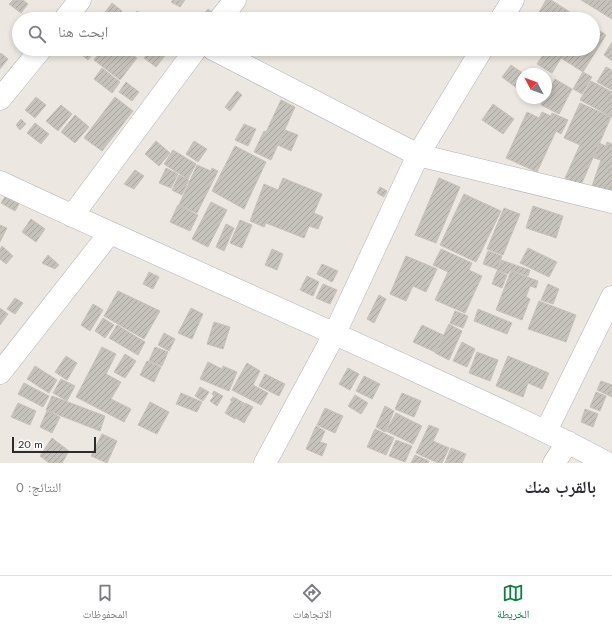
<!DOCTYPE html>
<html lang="ar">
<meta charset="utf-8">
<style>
:root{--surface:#fff;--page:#f7f7f7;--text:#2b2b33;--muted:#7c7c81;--line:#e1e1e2;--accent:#0b8043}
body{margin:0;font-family:Jost,"Noto Naskh Arabic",sans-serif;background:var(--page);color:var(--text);direction:rtl}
.compass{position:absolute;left:516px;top:68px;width:36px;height:36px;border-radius:50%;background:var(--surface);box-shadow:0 2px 6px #0003;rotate:311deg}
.scale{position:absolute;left:12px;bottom:10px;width:84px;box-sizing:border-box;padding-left:4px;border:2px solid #2c2c2c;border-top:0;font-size:11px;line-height:14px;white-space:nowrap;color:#2c2c2c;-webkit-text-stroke:3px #fff;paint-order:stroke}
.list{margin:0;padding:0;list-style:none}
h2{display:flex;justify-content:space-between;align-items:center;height:52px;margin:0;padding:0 16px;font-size:17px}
h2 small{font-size:13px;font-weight:400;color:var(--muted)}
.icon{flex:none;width:22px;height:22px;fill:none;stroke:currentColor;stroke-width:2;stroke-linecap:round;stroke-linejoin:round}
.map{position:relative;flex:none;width:612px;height:463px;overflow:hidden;direction:ltr}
.search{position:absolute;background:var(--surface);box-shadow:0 2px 6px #0003;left:12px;right:12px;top:12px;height:44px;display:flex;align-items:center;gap:10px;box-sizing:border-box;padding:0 14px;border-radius:22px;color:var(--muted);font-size:15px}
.sheet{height:112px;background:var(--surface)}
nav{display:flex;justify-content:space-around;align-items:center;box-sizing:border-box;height:56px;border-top:1px solid var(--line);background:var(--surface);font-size:11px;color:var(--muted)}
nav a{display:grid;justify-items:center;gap:2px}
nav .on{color:var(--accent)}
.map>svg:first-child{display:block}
</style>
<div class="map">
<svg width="612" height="463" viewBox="0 0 612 463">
<defs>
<pattern id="building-hatch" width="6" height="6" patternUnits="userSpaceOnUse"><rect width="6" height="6" fill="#c5c1bb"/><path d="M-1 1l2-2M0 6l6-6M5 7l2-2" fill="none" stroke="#a9a6a1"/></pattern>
</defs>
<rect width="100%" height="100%" fill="#ece7e0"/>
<path fill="url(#building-hatch)" stroke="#c8c3b9" d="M 13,0 L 23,0 L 28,4 L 21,13 L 9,4 Z
M 173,0 L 185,0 L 180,7 L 171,2 Z
M 546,0 L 551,0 L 581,19 L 546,19 L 538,14 Z
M 581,0 L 612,0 L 612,19 Z
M 112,3 L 122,11 L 116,19 L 100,19 Z
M 208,9 L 214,14 L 210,19 L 199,19 Z
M 137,11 L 148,19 L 131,19 Z
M 593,26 L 606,35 L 583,72 L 561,58 L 552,73 L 537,64 L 547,49 L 593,49 Z
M 612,42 L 612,61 L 604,55 Z
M 75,49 L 96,49 L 88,60 Z
M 102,49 L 125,49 L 137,58 L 120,80 L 94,60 Z
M 151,49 L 170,49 L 156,67 L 144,58 Z
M 1,53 L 8,59 L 0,69 L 0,54 Z
M 511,65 L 524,74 L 522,74 L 522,83 L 518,89 L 502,77 Z
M 606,67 L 612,70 L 612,90 L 597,82 Z
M 102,68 L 120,82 L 112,93 L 94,79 Z
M 583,72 L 592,77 L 582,94 L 573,89 Z
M 555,79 L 572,89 L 559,114 L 541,105 Z
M 591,81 L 612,92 L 612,117 L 580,100 Z
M 126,82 L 139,92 L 132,101 L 119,92 Z
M 237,91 L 242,95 L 230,111 L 225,107 Z
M 36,97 L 46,105 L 35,118 L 25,110 Z
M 115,97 L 133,111 L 102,151 L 84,138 Z
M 281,100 L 295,107 L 271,160 L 254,152 L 264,131 L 266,132 Z
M 580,103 L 611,117 L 581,185 L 565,178 L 580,145 L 564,138 Z
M 493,104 L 514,119 L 503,134 L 482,120 Z
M 61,105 L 72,114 L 58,131 L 46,121 Z
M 527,112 L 539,118 L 542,112 L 551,116 L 552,113 L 568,120 L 561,134 L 556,131 L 537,172 L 506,158 Z
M 75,115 L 89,127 L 75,143 L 61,132 Z
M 21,119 L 26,124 L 20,130 L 16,125 Z
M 35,123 L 49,134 L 41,144 L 27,133 Z
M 244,124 L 256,129 L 248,146 L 235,140 Z
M 285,130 L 298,135 L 291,151 L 278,145 Z
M 156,141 L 170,153 L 159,166 L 145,154 Z
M 194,141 L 207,149 L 198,162 L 186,154 Z
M 607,142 L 612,144 L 612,192 L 592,186 L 601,160 L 594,158 L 599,143 L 606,146 Z
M 235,146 L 266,162 L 244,209 L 212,191 Z
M 173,150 L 196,164 L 188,179 L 164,164 Z
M 197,165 L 211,171 L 212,168 L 218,171 L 197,213 L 179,205 Z
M 166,168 L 178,174 L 171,188 L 159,183 Z
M 135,170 L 144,176 L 134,189 L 124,184 Z
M 179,175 L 189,180 L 182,195 L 172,190 Z
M 283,178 L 322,194 L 314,213 L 323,217 L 318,229 L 309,226 L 304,238 L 266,223 L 264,227 L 250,221 L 264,184 L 278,190 Z
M 439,178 L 460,187 L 436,243 L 415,235 Z
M 380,187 L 387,191 L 384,197 L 377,193 Z
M 8,192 L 21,200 L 15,211 L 1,203 Z
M 464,194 L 501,211 L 476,262 L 440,245 Z
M 211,202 L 227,210 L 208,247 L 192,239 Z
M 178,205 L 198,215 L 190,231 L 170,222 Z
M 533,206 L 563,216 L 556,238 L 526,228 Z
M 504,208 L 520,214 L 503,255 L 487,249 Z
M 31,219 L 45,229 L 36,242 L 22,232 Z
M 240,220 L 252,225 L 242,248 L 230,243 Z
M 226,224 L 234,228 L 224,251 L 216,247 Z
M 0,225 L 7,228 L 0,242 Z
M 2,246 L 13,256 L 6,264 L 0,259 L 0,249 Z
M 528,248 L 557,262 L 549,277 L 520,263 Z
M 272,249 L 283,254 L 277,270 L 265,265 Z
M 441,249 L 472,263 L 469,270 L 482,276 L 465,313 L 435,300 L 448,272 L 433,265 Z
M 488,251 L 502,256 L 497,269 L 483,264 Z
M 48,255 L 59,265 L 55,269 L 42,263 Z
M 406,256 L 437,269 L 426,292 L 413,286 L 406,301 L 390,294 Z
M 501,260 L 530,270 L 528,276 L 510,270 L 508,274 L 497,270 Z
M 322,264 L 338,271 L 332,282 L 317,274 Z
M 497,271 L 507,275 L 502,288 L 492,284 Z
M 511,271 L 538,281 L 536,288 L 530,286 L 526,297 L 530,299 L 522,320 L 496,310 Z
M 149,272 L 159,277 L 153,289 L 143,284 Z
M 307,276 L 319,282 L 313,296 L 300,290 Z
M 323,284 L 337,290 L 330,304 L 316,298 Z
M 548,284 L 559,289 L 553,304 L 541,300 Z
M 118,291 L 160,311 L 144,339 L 104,316 Z
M 379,295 L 386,299 L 374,323 L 367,319 Z
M 15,298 L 23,303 L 15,314 L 7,309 Z
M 539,301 L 576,315 L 566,342 L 528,329 Z
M 93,304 L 103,310 L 90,331 L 81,325 Z
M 0,308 L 8,314 L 0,325 Z
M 191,308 L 203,314 L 192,339 L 178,333 Z
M 478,309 L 512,323 L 507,334 L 474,321 Z
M 455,311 L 468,316 L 463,328 L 450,323 Z
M 103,318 L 114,325 L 105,338 L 95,331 Z
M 214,322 L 230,327 L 223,349 L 207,344 Z
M 449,324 L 462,331 L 449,360 L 435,353 Z
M 117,325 L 145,342 L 138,355 L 109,338 Z
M 422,325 L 443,335 L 435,352 L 413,342 Z
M 164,333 L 175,339 L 169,351 L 158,345 Z
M 462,342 L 475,349 L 467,367 L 453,361 Z
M 102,347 L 116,354 L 106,374 L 121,382 L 111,399 L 131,409 L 124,422 L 76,397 Z
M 155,347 L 168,352 L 162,366 L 149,361 Z
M 477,352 L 498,360 L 490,381 L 469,373 Z
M 125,354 L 136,361 L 125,378 L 114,372 Z
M 66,356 L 77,363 L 67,380 L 55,372 Z
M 508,356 L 549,373 L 542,389 L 528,383 L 523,397 L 496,386 Z
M 147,361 L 161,367 L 154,382 L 140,375 Z
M 208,362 L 222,369 L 223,366 L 237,372 L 229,391 L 200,379 Z
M 247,363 L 260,371 L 253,385 L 268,393 L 261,405 L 232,390 Z
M 35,366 L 57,380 L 49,393 L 27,379 Z
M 348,368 L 359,374 L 350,390 L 339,384 Z
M 265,374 L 285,384 L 279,396 L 259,386 Z
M 364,376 L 380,384 L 372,399 L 356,391 Z
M 61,379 L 75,386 L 67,401 L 53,393 Z
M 601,381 L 612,385 L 612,397 L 597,390 Z
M 24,383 L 49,396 L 43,407 L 18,394 Z
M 200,387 L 209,392 L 203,401 L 195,396 Z
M 214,391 L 223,396 L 217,406 L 210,401 L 214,396 L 212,394 Z
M 596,392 L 606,396 L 600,411 L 590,407 Z
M 181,393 L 202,402 L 197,412 L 176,404 Z
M 402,393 L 421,401 L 414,417 L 395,409 Z
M 355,395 L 368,403 L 361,414 L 348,406 Z
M 52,396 L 105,416 L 100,431 L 46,410 Z
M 233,397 L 244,403 L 235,419 L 225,413 L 232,401 L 230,400 Z
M 150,402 L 169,412 L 157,434 L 138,425 Z
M 18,403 L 36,411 L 30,425 L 11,417 Z
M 245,403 L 253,407 L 244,423 L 236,418 Z
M 385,406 L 394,411 L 385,432 L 376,427 Z
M 325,408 L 343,416 L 335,433 L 317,425 Z
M 585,409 L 598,414 L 593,427 L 581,422 Z
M 47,411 L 60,417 L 52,433 L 40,427 Z
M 396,413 L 422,426 L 413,444 L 386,431 Z
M 429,425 L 439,429 L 433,441 L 449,448 L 442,463 L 438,463 L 416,453 Z
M 316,426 L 325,431 L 320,442 L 327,444 L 322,456 L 306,449 Z
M 375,429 L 394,438 L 386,455 L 367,447 Z
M 102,434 L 117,441 L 107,463 L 91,456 Z
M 52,438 L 69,451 L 62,463 L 49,463 L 40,456 Z
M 396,440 L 412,446 L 405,462 L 389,456 Z
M 451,448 L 466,454 L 462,463 L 445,463 Z
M 415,455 L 429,461 L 428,463 L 411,463 Z"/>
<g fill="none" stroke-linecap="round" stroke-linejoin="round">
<defs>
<path id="minor" d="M 65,19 L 80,0
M 220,19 L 235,0
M 501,19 L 513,0
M 213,49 L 418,155 L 612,202
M 0,99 L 41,49
M 0,182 C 138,247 278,307 416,371 C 480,401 545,429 607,463
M 72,216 L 196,49
M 0,373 L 109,234
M 546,431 L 612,297
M 265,463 L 335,333 L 418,155 L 482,49
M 554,463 L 568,442"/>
</defs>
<use href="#minor" stroke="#b0b1bb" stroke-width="23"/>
<use href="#minor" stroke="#fff" stroke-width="22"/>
</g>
</svg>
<svg class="compass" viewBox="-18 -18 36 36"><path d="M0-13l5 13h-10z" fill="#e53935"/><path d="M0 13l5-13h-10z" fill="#7c7c81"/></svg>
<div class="scale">20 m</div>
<div class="search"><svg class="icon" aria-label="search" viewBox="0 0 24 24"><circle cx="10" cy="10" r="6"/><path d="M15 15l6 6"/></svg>ابحث هنا</div>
</div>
<section class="sheet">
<h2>بالقرب منك<small>النتائج: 0</small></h2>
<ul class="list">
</ul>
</section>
<nav>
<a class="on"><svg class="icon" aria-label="map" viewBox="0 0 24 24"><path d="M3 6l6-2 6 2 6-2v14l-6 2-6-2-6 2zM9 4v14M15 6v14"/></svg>الخريطة</a>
<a><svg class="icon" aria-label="directions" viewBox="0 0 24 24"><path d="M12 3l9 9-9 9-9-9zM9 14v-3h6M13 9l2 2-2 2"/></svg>الاتجاهات</a>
<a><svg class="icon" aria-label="saved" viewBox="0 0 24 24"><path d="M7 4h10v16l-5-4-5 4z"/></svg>المحفوظات</a>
</nav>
